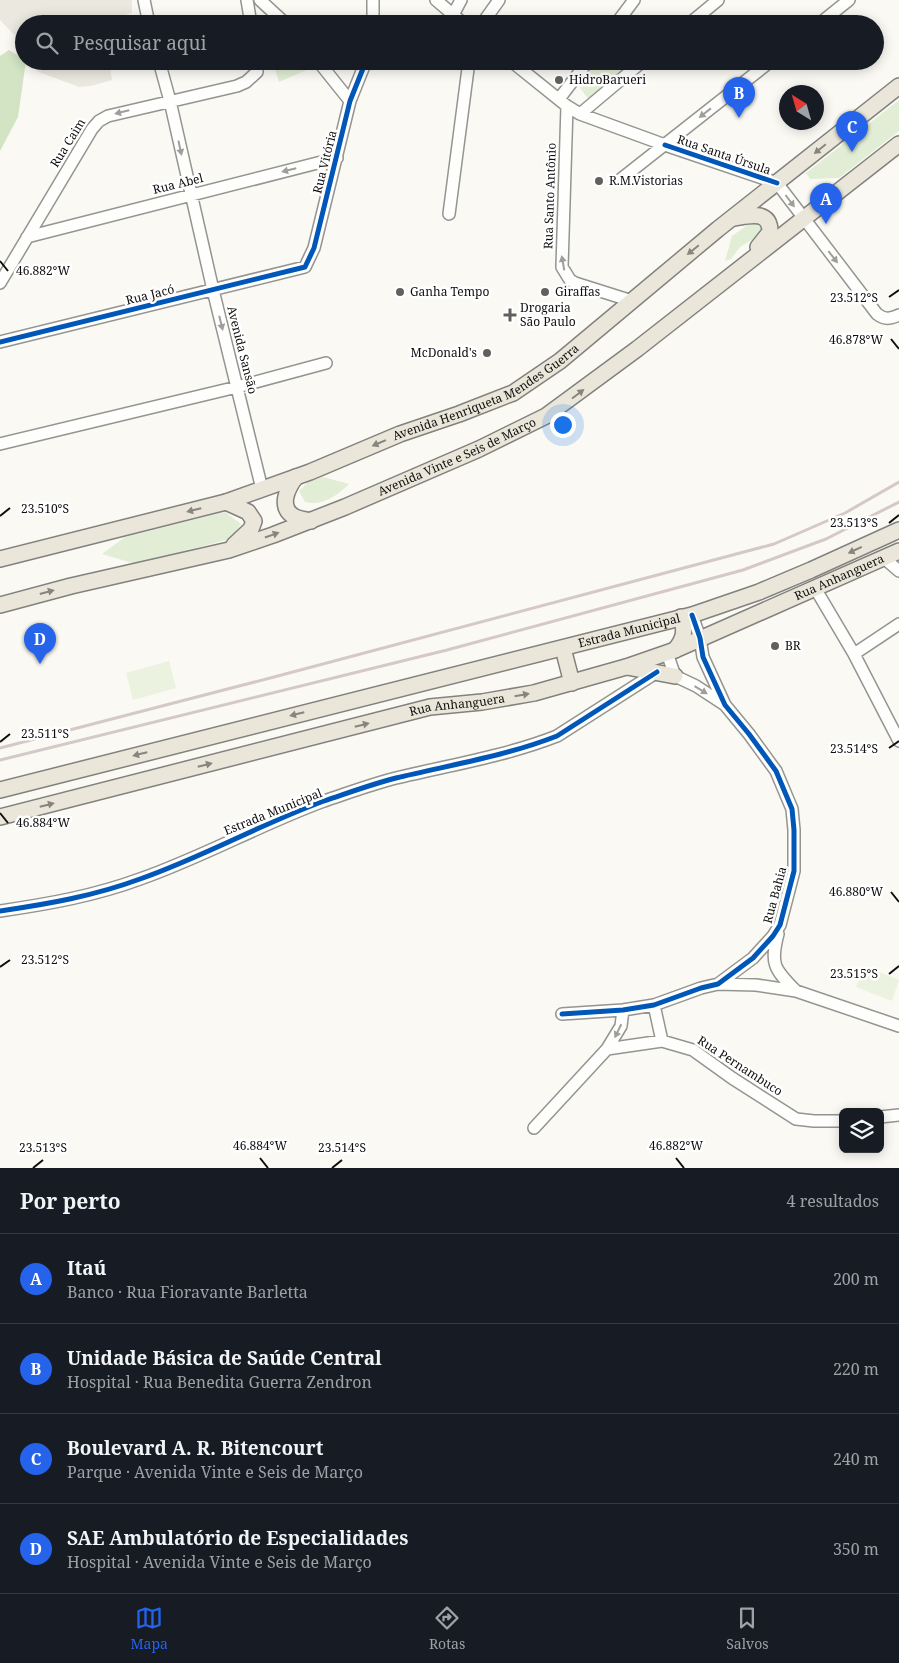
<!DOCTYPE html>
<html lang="pt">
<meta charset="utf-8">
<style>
:root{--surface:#171b24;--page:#20242c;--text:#f1f3f6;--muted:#9ea1a6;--line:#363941;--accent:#2563eb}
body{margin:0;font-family:"Noto Serif",serif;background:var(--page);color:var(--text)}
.controls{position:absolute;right:15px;bottom:15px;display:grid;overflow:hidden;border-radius:8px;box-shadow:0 2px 12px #0003}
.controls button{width:45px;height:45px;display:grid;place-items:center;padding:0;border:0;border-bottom:1px solid var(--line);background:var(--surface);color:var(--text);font:25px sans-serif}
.compass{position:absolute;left:779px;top:85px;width:45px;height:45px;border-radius:50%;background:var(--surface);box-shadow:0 2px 12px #0003;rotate:323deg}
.you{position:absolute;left:562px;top:424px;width:18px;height:18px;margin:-12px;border:4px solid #fff;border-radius:50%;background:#1a73e8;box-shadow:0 0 0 8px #1a73e833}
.badge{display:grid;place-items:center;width:32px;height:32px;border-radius:50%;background:var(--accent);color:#fff;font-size:16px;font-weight:700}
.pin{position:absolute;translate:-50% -41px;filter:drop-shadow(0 1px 2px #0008)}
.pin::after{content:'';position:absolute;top:26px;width:18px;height:15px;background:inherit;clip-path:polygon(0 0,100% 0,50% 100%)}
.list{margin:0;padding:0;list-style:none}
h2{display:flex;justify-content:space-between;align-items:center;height:65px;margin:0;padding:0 20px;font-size:21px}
h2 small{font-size:16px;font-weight:400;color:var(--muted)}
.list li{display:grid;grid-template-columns:32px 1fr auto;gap:15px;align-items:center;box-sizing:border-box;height:90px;padding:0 20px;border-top:1px solid var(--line)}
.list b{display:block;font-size:19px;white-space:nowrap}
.list p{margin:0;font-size:16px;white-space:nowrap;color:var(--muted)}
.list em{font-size:16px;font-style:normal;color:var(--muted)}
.icon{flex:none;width:28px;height:28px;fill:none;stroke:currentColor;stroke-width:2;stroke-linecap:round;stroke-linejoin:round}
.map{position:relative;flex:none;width:899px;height:1168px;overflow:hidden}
.search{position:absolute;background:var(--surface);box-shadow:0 2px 12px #0003;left:15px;right:15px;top:15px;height:55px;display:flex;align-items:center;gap:12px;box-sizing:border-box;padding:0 18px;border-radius:28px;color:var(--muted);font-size:19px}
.sheet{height:425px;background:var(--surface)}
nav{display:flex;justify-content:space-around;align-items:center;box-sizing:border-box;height:70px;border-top:1px solid var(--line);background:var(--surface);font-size:14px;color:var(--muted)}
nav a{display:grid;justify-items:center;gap:2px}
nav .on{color:var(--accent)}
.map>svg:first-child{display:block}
</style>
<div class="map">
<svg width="899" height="1168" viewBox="0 0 899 1168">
<rect width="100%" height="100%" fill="#faf9f3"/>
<path fill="#e2edd5" d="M 268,61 L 314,61 L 318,65 L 279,82 L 275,69 Z
M 595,61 L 615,61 L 625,72 L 590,101 L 577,84 Z
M 899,100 L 899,131 L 839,178 L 810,179 L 806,173 Z
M 759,217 L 767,225 L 763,233 L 740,247 L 731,259 L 725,261 L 732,236 Z
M 323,477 L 349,484 C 336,496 324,506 305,502 L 299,491 L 308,482 Z
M 225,512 L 241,524 L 230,539 L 136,564 L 102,554 L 125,537 Z"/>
<path fill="#d2e4c4" d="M 9,50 L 24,59 L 24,61 L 26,61 L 18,117 L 0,151 L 0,56 Z"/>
<path fill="#ebf2df" d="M 169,661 L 176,688 L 133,700 L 126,673 Z
M 865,966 L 899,980 L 892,1001 L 856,987 Z"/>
<path fill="#eae8df" d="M 0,0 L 132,0 L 132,13 L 102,21 L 102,24 L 24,24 L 24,47 L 19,40 L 0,20 Z
M 32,61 L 109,61 L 112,80 L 91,86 L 79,87 L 39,72 Z"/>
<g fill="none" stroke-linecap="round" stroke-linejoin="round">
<defs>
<path id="minor" d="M 144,0 L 149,24
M 247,0 L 251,24
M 260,0 L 286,24
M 373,0 L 373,24
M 436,0 L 464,24
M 453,15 L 461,0
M 482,24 L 499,0
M 616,24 L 634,0
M 689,24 L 718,0
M 819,24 L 849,0
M 159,61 L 170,101 L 213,290 L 262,489
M 318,61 L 350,101
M 511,61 L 567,106 L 580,114 L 665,145 L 777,183 L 877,314 C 885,320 890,319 899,315
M 559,99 L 588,61
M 567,106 L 562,267 L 570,280 L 575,283 L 632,301
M 580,114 L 643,61
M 621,179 L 771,61
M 449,214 L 469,61
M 27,237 L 337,158
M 0,283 L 92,129 L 99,121 L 108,116 L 237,86 L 246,82 L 257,72 L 257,61
M 0,342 L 305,267 L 314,248 L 350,101 L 366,61
M 0,444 L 237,387 L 326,363
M 884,558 L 899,571
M 815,588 L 854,654 L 899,741
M 667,653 L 675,676 L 696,686 L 725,705
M 854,654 L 899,624
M 0,911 C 48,904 94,896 140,879 C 203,857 261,824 324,801 C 348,793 372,784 396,778 C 450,765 506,756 557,736 L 657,672
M 778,934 C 770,964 774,969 796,991
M 718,984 L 756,985 L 796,991 L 899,1026
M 654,1005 L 662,1041
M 562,1014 L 623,1010 L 654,1005 L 701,988 L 718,984 L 753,958 L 773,936 L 780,925 L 794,871 L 794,830 L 792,809 L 776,771 L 749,734 L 725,705 L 703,657 L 700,638 L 692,615
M 607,1049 L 621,1026 L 623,1010
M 880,1117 L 899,1115
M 534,1128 L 607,1049 L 662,1041 L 693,1050 L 732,1078 L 796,1119 L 814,1121 L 843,1121"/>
<g id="major">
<path d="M 734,218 C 748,216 770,209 770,232 L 758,247"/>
<path d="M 296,477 C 288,487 277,508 295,517 C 299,519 306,520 311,521"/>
<path d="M 226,502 L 248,512 L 254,521 L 251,529 L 234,545"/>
<path id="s1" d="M 0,559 L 226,502 L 310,472 L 400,434 L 459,414 L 513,393 L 560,361 L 718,229 L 899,86"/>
<path id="s2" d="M 0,605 L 71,586 L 229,550 L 273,535 L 345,507 L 479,449 L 546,416 L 637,349 L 899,144"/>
<path d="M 675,650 C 684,639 686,631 681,617"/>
<path d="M 565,656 L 572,683"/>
<path d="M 627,667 L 675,676"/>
<path id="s3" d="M 0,790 L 692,615 L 759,592 L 811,570 L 899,530"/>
<path id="s4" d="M 0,817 L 430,707 L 482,702 L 534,693 L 626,667 L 675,650 L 899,551"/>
</g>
</defs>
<use href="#minor" stroke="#949491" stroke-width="14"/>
<use href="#major" stroke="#82817e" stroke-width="18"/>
<use href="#minor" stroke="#fefefd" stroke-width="11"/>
<use href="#major" stroke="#eae7da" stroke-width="15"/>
<path stroke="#d5c8c6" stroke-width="3" d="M 0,748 L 274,677 L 774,544 L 845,513 L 899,482
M 0,760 L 447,650 L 743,570 L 826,539 L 899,502"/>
<defs>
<path id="cycleway" d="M 665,145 L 777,183
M 0,342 L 305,267 L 314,248 L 350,101 L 366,61
M 0,911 C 48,904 94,896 140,879 C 203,857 261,824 324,801 C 348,793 372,784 396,778 C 450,765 506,756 557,736 L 657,672
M 562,1014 L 623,1010 L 654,1005 L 701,988 L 718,984 L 753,958 L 773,936 L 780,925 L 794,871 L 794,830 L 792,809 L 776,771 L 749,734 L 725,705 L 703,657 L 700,638 L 692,615"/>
</defs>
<use href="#cycleway" stroke="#fff" stroke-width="8"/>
<use href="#cycleway" stroke="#0057b8" stroke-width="5"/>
</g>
<defs><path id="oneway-solid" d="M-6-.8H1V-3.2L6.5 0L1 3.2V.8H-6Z" transform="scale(1.25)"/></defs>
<g fill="#9e9e9d">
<use href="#oneway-solid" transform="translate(122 112) rotate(166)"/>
<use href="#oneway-solid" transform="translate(705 113) rotate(142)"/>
<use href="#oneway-solid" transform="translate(180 148) rotate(78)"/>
<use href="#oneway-solid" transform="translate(289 170) rotate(166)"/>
<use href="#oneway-solid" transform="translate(790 201) rotate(53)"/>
<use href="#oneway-solid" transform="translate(833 257) rotate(52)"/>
<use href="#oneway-solid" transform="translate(563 263) rotate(-100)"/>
<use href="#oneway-solid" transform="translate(221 323) rotate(76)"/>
<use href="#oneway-solid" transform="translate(701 690) rotate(31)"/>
<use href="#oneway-solid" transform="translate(618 1031) rotate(116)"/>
</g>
<g fill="#87857e">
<use href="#oneway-solid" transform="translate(820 149) rotate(141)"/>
<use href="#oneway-solid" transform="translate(693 250) rotate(141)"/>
<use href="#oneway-solid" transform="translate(578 394) rotate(-37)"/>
<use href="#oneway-solid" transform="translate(379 443) rotate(157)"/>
<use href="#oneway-solid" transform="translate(194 510) rotate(166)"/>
<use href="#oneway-solid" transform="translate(272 535) rotate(-19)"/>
<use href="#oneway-solid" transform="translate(855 550) rotate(155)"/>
<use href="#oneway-solid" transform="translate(47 592) rotate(-15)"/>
<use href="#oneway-solid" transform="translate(522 695) rotate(-10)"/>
<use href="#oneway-solid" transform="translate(297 714) rotate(166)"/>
<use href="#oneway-solid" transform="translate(362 725) rotate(-14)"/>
<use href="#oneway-solid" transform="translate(140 754) rotate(166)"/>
<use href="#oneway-solid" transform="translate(205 765) rotate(-14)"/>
<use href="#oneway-solid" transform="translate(47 805) rotate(-14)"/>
</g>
<path fill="none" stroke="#0e0e0e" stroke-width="2" d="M 0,261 L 8,271M 889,297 L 899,290M 891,339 L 899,349M 0,516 L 10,508M 889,523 L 899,515M 0,742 L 10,734M 889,748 L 899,741M 0,813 L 8,823M 891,892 L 899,902M 0,967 L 10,960M 889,974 L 899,966M 260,1158 L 268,1168M 676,1158 L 684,1168M 33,1168 L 43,1160M 332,1168 L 342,1160"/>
<g fill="#61605e" stroke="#fff" stroke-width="2">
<circle cx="559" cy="80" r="5"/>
<circle cx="599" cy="181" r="5"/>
<circle cx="400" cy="292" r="5"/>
<circle cx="545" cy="292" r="5"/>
<path d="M507.5 307.5h5v5h5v5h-5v5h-5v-5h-5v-5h5z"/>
<circle cx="487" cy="353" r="5"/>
<circle cx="775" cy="646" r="5"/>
</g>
<g text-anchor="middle" stroke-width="5" stroke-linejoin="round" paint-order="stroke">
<g font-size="12" fill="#0e0e0e" stroke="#fff" text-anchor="start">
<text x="569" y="84">HidroBarueri</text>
<text x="609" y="185">R.M.Vistorias</text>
<text x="410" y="296">Ganha Tempo</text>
<text x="555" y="296">Giraffas</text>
<text x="520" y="312">Drogaria<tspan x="520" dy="14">São Paulo</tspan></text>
<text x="477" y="357" text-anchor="end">McDonald's</text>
<text x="785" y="650">BR</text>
</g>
<g font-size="12" fill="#0e0e0e" stroke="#fff">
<text transform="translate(68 143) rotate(-58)" y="4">Rua Caim</text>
<text transform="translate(724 155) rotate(19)" y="4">Rua Santa Úrsula</text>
<text transform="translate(325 162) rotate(-76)" y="4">Rua Vitória</text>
<text transform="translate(178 184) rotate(-14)" y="4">Rua Abel</text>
<text transform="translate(550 196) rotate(-88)" y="4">Rua Santo Antônio</text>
<text transform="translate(150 295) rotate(-14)" y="4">Rua Jacó</text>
<text transform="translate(242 350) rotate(76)" y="4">Avenida Sansão</text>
<text dy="4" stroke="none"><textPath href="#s1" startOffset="516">Avenida Henriqueta Mendes Guerra</textPath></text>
<text dy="4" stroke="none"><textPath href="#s2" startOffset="482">Avenida Vinte e Seis de Março</textPath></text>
<text dy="4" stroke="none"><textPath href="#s4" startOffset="876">Rua Anhanguera</textPath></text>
<text dy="4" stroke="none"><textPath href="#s3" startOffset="649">Estrada Municipal</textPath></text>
<text dy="4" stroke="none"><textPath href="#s4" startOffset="471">Rua Anhanguera</textPath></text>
<text transform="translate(273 812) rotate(-22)" y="4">Estrada Municipal</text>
<text transform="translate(775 895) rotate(-75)" y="4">Rua Bahia</text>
<text transform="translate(740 1066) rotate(33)" y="4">Rua Pernambuco</text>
</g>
</g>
<g font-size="12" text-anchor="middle" fill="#0e0e0e" stroke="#fff" stroke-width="5" stroke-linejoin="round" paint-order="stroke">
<text x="43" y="275">46.882°W</text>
<text x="854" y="302">23.512°S</text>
<text x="856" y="344">46.878°W</text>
<text x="45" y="513">23.510°S</text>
<text x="854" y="527">23.513°S</text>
<text x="45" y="738">23.511°S</text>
<text x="854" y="753">23.514°S</text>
<text x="43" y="827">46.884°W</text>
<text x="856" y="896">46.880°W</text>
<text x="45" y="964">23.512°S</text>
<text x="854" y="978">23.515°S</text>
<text x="260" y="1150">46.884°W</text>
<text x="676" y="1150">46.882°W</text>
<text x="43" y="1152">23.513°S</text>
<text x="342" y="1152">23.514°S</text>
</g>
</svg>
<div class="controls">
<button><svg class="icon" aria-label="layers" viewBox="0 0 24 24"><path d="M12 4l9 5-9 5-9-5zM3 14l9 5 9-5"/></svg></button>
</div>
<svg class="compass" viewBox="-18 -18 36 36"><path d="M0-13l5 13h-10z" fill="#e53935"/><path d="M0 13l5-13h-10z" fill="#9ea1a6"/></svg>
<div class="you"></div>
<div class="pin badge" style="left:826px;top:224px">A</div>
<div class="pin badge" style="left:739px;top:118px">B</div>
<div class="pin badge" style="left:852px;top:152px">C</div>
<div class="pin badge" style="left:40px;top:664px">D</div>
<div class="search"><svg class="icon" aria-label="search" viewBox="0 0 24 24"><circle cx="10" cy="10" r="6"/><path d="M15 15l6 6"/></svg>Pesquisar aqui</div>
</div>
<section class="sheet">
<h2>Por perto<small>4 resultados</small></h2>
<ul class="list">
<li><span class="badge">A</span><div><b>Itaú</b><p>Banco · Rua Fioravante Barletta</p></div><em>200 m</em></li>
<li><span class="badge">B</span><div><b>Unidade Básica de Saúde Central</b><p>Hospital · Rua Benedita Guerra Zendron</p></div><em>220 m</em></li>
<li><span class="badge">C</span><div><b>Boulevard A. R. Bitencourt</b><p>Parque · Avenida Vinte e Seis de Março</p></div><em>240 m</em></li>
<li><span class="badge">D</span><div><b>SAE Ambulatório de Especialidades</b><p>Hospital · Avenida Vinte e Seis de Março</p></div><em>350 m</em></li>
</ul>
</section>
<nav>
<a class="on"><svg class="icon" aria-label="map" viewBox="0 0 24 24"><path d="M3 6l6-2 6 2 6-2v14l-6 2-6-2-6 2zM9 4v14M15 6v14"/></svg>Mapa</a>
<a><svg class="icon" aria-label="directions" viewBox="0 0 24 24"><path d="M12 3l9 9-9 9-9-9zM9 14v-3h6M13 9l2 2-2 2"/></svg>Rotas</a>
<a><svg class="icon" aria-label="saved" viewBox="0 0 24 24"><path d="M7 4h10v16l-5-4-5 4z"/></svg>Salvos</a>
</nav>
